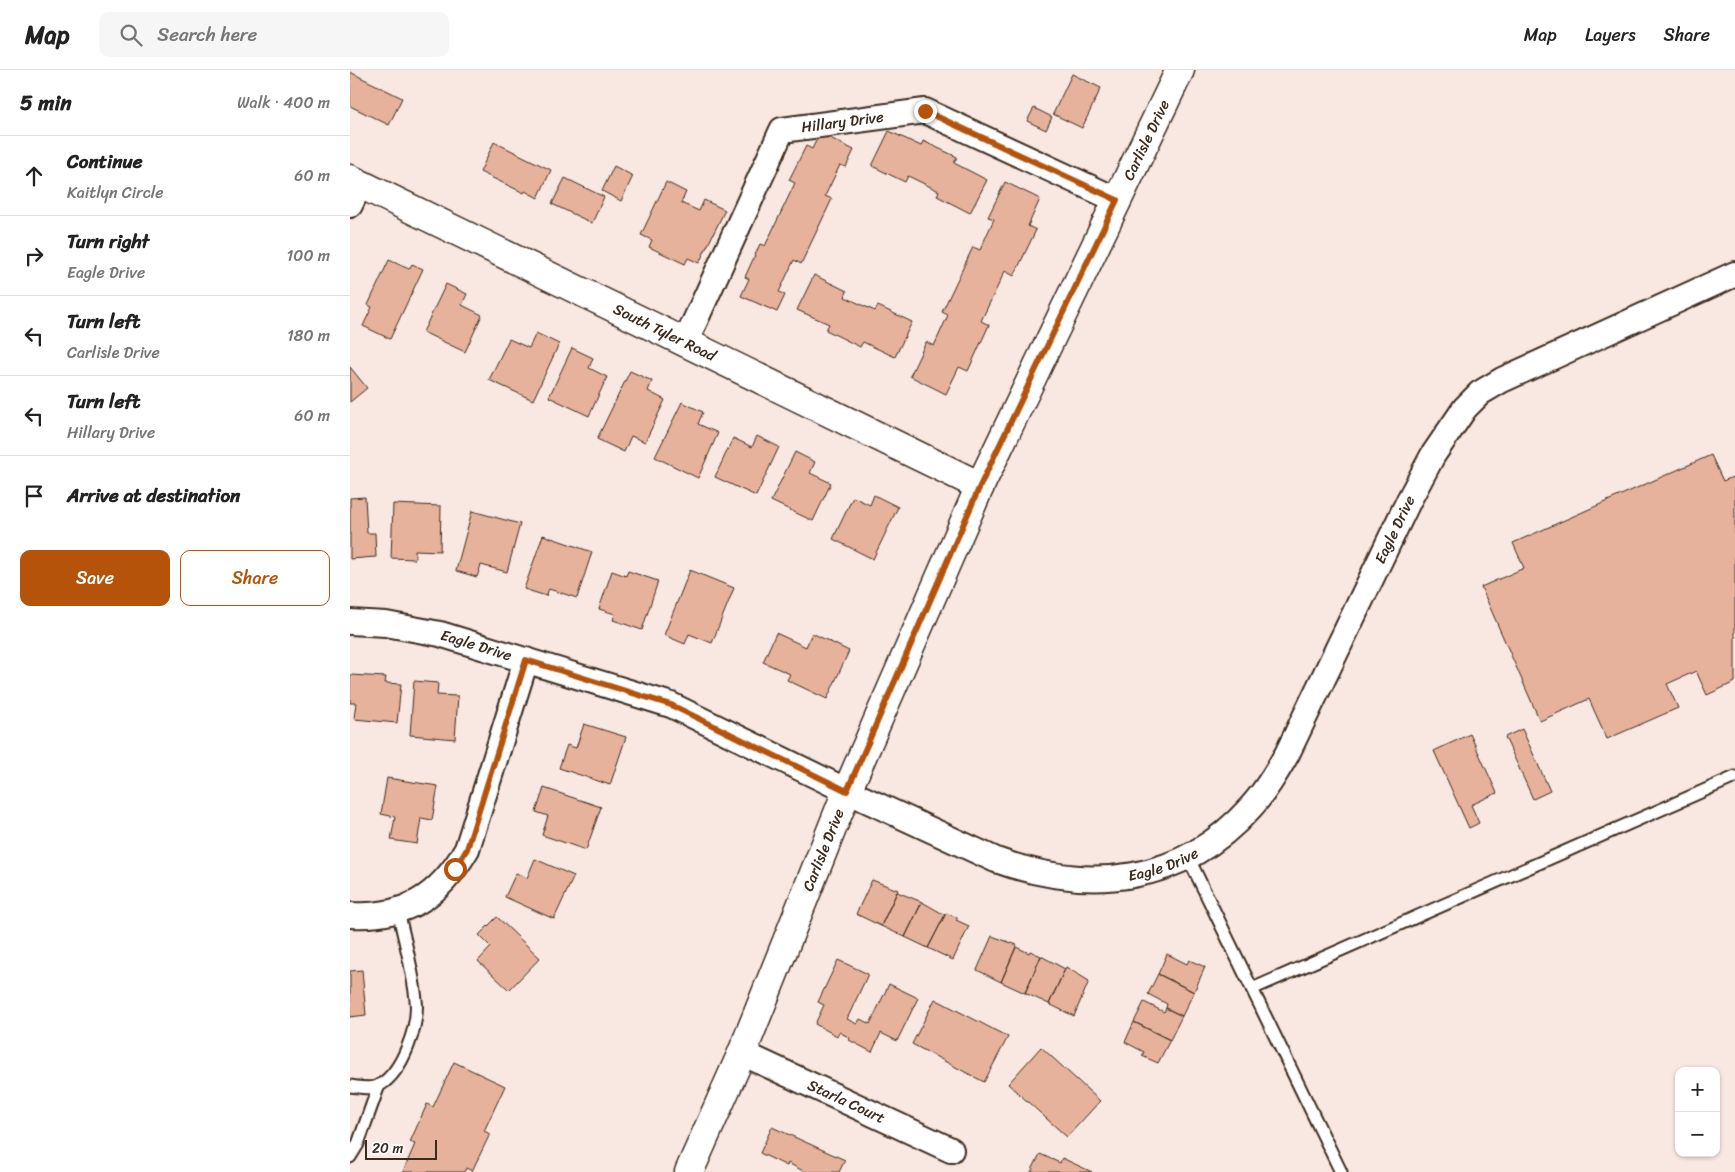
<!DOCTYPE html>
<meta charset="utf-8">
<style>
:root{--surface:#fff;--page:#f6f6f6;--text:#222;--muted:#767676;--line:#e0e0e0;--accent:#b45309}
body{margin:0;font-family:Sriracha,sans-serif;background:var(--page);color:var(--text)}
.controls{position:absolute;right:15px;bottom:15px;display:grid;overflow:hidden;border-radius:10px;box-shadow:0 1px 4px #0004}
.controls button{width:45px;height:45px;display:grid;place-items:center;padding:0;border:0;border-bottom:1px solid var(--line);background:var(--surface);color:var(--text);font:25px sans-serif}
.scale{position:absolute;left:15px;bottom:12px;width:72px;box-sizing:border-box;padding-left:5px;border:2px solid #3b2a1e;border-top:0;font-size:14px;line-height:18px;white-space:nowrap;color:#3b2a1e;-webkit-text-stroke:4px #fff;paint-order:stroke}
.stop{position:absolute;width:15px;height:15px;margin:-11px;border:4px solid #b45309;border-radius:50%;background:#fff}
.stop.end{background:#b45309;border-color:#fff;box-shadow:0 1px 5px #0008}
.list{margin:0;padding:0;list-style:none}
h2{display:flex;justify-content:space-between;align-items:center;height:65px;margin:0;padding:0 20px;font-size:21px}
h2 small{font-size:16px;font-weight:400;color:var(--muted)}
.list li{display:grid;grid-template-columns:32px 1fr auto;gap:15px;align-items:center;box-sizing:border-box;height:80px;padding:0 20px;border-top:1px solid var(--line)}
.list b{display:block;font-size:19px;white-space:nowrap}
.list p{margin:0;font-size:16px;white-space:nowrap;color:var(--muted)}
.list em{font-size:16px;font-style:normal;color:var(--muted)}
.actions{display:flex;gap:10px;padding:15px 20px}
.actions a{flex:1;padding:11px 0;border:1px solid var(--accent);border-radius:10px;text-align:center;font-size:18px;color:var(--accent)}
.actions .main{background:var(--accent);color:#fff}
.icon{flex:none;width:28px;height:28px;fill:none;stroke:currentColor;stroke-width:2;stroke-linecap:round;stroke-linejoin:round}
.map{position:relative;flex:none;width:1385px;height:1102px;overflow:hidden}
header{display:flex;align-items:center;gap:30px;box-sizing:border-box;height:70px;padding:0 25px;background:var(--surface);border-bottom:1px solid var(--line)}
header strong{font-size:24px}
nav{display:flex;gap:28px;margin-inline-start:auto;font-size:18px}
.search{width:350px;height:45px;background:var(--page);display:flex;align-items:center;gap:12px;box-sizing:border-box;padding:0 18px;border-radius:10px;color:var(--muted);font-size:19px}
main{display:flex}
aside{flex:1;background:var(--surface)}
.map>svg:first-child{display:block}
</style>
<header>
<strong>Map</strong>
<div class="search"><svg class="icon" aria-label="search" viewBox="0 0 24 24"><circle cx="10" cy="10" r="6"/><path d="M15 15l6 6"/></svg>Search here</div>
<nav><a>Map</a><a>Layers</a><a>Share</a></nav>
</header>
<main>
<aside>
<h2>5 min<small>Walk · 400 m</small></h2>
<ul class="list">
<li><svg class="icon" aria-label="ahead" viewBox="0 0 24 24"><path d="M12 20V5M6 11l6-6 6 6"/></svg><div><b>Continue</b><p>Kaitlyn Circle</p></div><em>60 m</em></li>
<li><svg class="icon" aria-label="right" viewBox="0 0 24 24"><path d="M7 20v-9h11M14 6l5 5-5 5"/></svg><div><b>Turn right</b><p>Eagle Drive</p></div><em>100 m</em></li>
<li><svg class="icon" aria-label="left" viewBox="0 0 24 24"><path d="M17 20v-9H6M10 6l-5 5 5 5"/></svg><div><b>Turn left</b><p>Carlisle Drive</p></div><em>180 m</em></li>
<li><svg class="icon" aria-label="left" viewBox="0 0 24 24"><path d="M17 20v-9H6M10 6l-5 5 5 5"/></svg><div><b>Turn left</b><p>Hillary Drive</p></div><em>60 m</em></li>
<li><svg class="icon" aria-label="arrive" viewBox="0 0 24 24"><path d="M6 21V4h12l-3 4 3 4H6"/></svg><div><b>Arrive at destination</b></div></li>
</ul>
<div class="actions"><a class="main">Save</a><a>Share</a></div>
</aside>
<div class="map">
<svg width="1385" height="1102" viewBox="0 0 1385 1102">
<rect width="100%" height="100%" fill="#f8e8e1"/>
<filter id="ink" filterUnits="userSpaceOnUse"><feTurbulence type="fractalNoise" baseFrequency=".02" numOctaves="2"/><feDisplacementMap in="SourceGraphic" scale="10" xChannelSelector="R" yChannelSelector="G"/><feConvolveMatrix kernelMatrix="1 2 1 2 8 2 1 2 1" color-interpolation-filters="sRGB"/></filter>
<g filter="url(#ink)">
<path fill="#e7b29b" stroke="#3b2a1e" d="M 0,2 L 52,28 L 39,55 L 0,36 Z
M 722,4 L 751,18 L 732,58 L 703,44 Z
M 684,38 L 702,47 L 696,60 L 677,51 Z
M 539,61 L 571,76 L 573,71 L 607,87 L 604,93 L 637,110 L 620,143 L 587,126 L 589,121 L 558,106 L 555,112 L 522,96 Z
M 470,63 L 504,80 L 496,97 L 490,95 L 475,126 L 482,129 L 451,194 L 444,190 L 429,222 L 435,225 L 427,242 L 391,226 L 399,209 L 395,207 L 410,174 L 415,176 L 445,113 L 439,110 L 456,76 L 462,79 Z
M 144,72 L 201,100 L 188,128 L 175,121 L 174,123 L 130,102 Z
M 264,96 L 283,106 L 271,131 L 252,121 Z
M 215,108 L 254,127 L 242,153 L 202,134 Z
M 316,112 L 336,122 L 331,133 L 349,141 L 354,130 L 375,140 L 349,193 L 338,188 L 335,194 L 299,177 L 302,170 L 291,165 Z
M 655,112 L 690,129 L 678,156 L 686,160 L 664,206 L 655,201 L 631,251 L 639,255 L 618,301 L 609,297 L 596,324 L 560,306 L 576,272 L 584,276 L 598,245 L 592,242 L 623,177 L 630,180 L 644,149 L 638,147 Z
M 39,190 L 59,199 L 62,194 L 73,199 L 40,269 L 13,256 L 22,237 L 18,235 Z
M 464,205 L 497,221 L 495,227 L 525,241 L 528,236 L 562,252 L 545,287 L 513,272 L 510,277 L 476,260 L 479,254 L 447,240 Z
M 96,214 L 117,224 L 112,235 L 132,245 L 115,282 L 73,262 Z
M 186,263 L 209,274 L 183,330 L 139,310 L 159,269 L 179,278 Z
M 222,278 L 243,288 L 239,298 L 257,307 L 239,346 L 199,327 Z
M 0,297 L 17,318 L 0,332 Z
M 280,301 L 302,311 L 298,321 L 315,330 L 295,372 L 281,366 L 274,382 L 247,369 Z
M 332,332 L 353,342 L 348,354 L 368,363 L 348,408 L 305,387 Z
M 407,366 L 429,377 L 406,426 L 365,407 L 383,368 L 402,377 Z
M 445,382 L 465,392 L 460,403 L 481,413 L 463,451 L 421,431 Z
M 1361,385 L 1373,411 L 1385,406 L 1385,612 L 1357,625 L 1346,601 L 1317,614 L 1328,638 L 1257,669 L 1239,629 L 1190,651 L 1131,517 L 1174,498 L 1163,473 Z
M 524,425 L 548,437 L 523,489 L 483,469 L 503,427 L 520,435 Z
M 15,427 L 17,463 L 25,463 L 26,487 L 0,489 L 0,428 Z
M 43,434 L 91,436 L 90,481 L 65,480 L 65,489 L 41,488 Z
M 122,441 L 170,454 L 157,502 L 131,495 L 127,507 L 106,501 Z
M 193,465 L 242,482 L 227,528 L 199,519 L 196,526 L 174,519 Z
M 340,500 L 384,518 L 362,573 L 339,564 L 335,574 L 314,565 Z
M 262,501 L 276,506 L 278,501 L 308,511 L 292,560 L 263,550 L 265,544 L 249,539 Z
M 426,563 L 456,577 L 462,563 L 499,581 L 477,629 L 437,610 L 440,604 L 413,592 Z
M 0,605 L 36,607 L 35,613 L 51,614 L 47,653 L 4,649 L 6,633 L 0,633 Z
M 64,611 L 88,613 L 87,625 L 108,626 L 105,669 L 60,665 Z
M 234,654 L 276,667 L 260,715 L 209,698 L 217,675 L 226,678 Z
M 1172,659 L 1200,721 L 1183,729 L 1155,667 Z
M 1120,664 L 1147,723 L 1121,735 L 1129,753 L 1119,758 L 1084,681 Z
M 37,708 L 88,716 L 82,750 L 71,748 L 67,774 L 41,770 L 45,747 L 31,744 Z
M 194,718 L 251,737 L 236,780 L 192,765 L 198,746 L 186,742 Z
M 185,789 L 224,806 L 204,849 L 155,827 L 166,803 L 177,808 Z
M 522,810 L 548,820 L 531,856 L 506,844 Z
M 547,822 L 572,832 L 555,867 L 531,856 Z
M 572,832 L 595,845 L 578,878 L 555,867 Z
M 596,843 L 608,848 L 606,850 L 619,856 L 603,890 L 578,878 Z
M 147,847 L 190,888 L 159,920 L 128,891 L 141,877 L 129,865 Z
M 642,866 L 667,875 L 651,912 L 627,900 Z
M 666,877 L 679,883 L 680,881 L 691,886 L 675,923 L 651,912 Z
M 817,884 L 837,894 L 839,890 L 855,897 L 844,922 L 808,904 Z
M 691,886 L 715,899 L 699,934 L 675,923 Z
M 488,890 L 518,904 L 497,949 L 507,954 L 510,949 L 520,954 L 539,914 L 568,928 L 547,971 L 531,963 L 522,982 L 499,970 L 500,968 L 489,962 L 487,966 L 465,954 L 474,935 L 468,932 Z
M 716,897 L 739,911 L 724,946 L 699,934 Z
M 12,900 L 16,945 L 0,947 L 0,901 Z
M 808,904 L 844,922 L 832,946 L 816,938 L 817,934 L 798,924 Z
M 585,929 L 658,967 L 634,1012 L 562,974 Z
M 794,932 L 814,942 L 816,938 L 832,946 L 820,970 L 784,952 Z
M 784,952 L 820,970 L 808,993 L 792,986 L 794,982 L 775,972 Z
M 691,977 L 750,1031 L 717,1067 L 658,1014 Z
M 104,992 L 155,1016 L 134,1061 L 140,1064 L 122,1101 L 116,1098 L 114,1102 L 53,1102 L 65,1074 L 60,1072 L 77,1034 L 83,1037 Z
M 422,1057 L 495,1090 L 489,1102 L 455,1102 L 438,1093 L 437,1096 L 410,1083 Z
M 690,1084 L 710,1093 L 712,1088 L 742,1102 L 681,1102 Z"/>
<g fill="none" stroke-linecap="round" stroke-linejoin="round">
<defs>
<path id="service" d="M 838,787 L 991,1102
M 902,919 L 1385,707
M 0,1016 C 9,1017 22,1020 30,1015 C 53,1001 69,955 66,930 C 63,900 54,869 48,840
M 0,1087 L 8,1074 L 29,1015"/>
<g id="minor">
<path d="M 0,135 L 10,114"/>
<path id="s1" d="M 335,273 L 432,60 L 575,41 L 767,130"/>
<path id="s2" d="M 0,552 L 36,554 L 90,564 L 321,635 L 497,721 L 646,790 C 739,823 831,815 900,738 C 915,722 926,703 937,684 L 1059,430 L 1083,385 L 1115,338 L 1130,323 L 1152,310 L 1385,204"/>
<path d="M 0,845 C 56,848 89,827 117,779 L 176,590"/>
<path id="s3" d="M 392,983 L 601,1080"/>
</g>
<g id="tertiary">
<path id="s4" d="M 0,109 L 630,416"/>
<path id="s5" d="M 339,1102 L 392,983 L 497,721 L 630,416 L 830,0"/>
</g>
</defs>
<use href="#service" stroke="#3b2a1e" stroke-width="15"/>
<use href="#minor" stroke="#3b2a1e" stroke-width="28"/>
<use href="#tertiary" stroke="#3b2a1e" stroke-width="31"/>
<use href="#service" stroke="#fff" stroke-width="11"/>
<use href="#minor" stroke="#fff" stroke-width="24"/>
<use href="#tertiary" stroke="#fff" stroke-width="28"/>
</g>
</g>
<g fill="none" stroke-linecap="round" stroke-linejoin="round" filter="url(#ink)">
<path stroke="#b45309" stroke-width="6" d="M 105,799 L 117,779 L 176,590 L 321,635 L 497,721 L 630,416 L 767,130 L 575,41"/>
</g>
<g text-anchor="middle" stroke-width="4" stroke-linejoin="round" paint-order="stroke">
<g font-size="15" fill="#3b2a1e" stroke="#fff">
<text dy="5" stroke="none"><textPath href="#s1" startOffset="295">Hillary Drive</textPath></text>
<text dy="5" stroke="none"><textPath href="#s5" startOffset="1129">Carlisle Drive</textPath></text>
<text dy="5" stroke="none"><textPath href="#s4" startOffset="350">South Tyler Road</textPath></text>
<text dy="5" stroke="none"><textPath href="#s2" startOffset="1284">Eagle Drive</textPath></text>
<text dy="5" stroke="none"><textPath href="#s2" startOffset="129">Eagle Drive</textPath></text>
<text dy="5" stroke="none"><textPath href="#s5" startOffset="349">Carlisle Drive</textPath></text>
<text dy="5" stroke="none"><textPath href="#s2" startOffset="864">Eagle Drive</textPath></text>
<text dy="5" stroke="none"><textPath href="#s3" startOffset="115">Starla Court</textPath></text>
</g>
</g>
</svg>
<div class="controls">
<button>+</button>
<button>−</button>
</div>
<div class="scale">20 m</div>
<div class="stop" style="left:105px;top:799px"></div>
<div class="stop end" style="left:575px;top:41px"></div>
</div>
</main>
